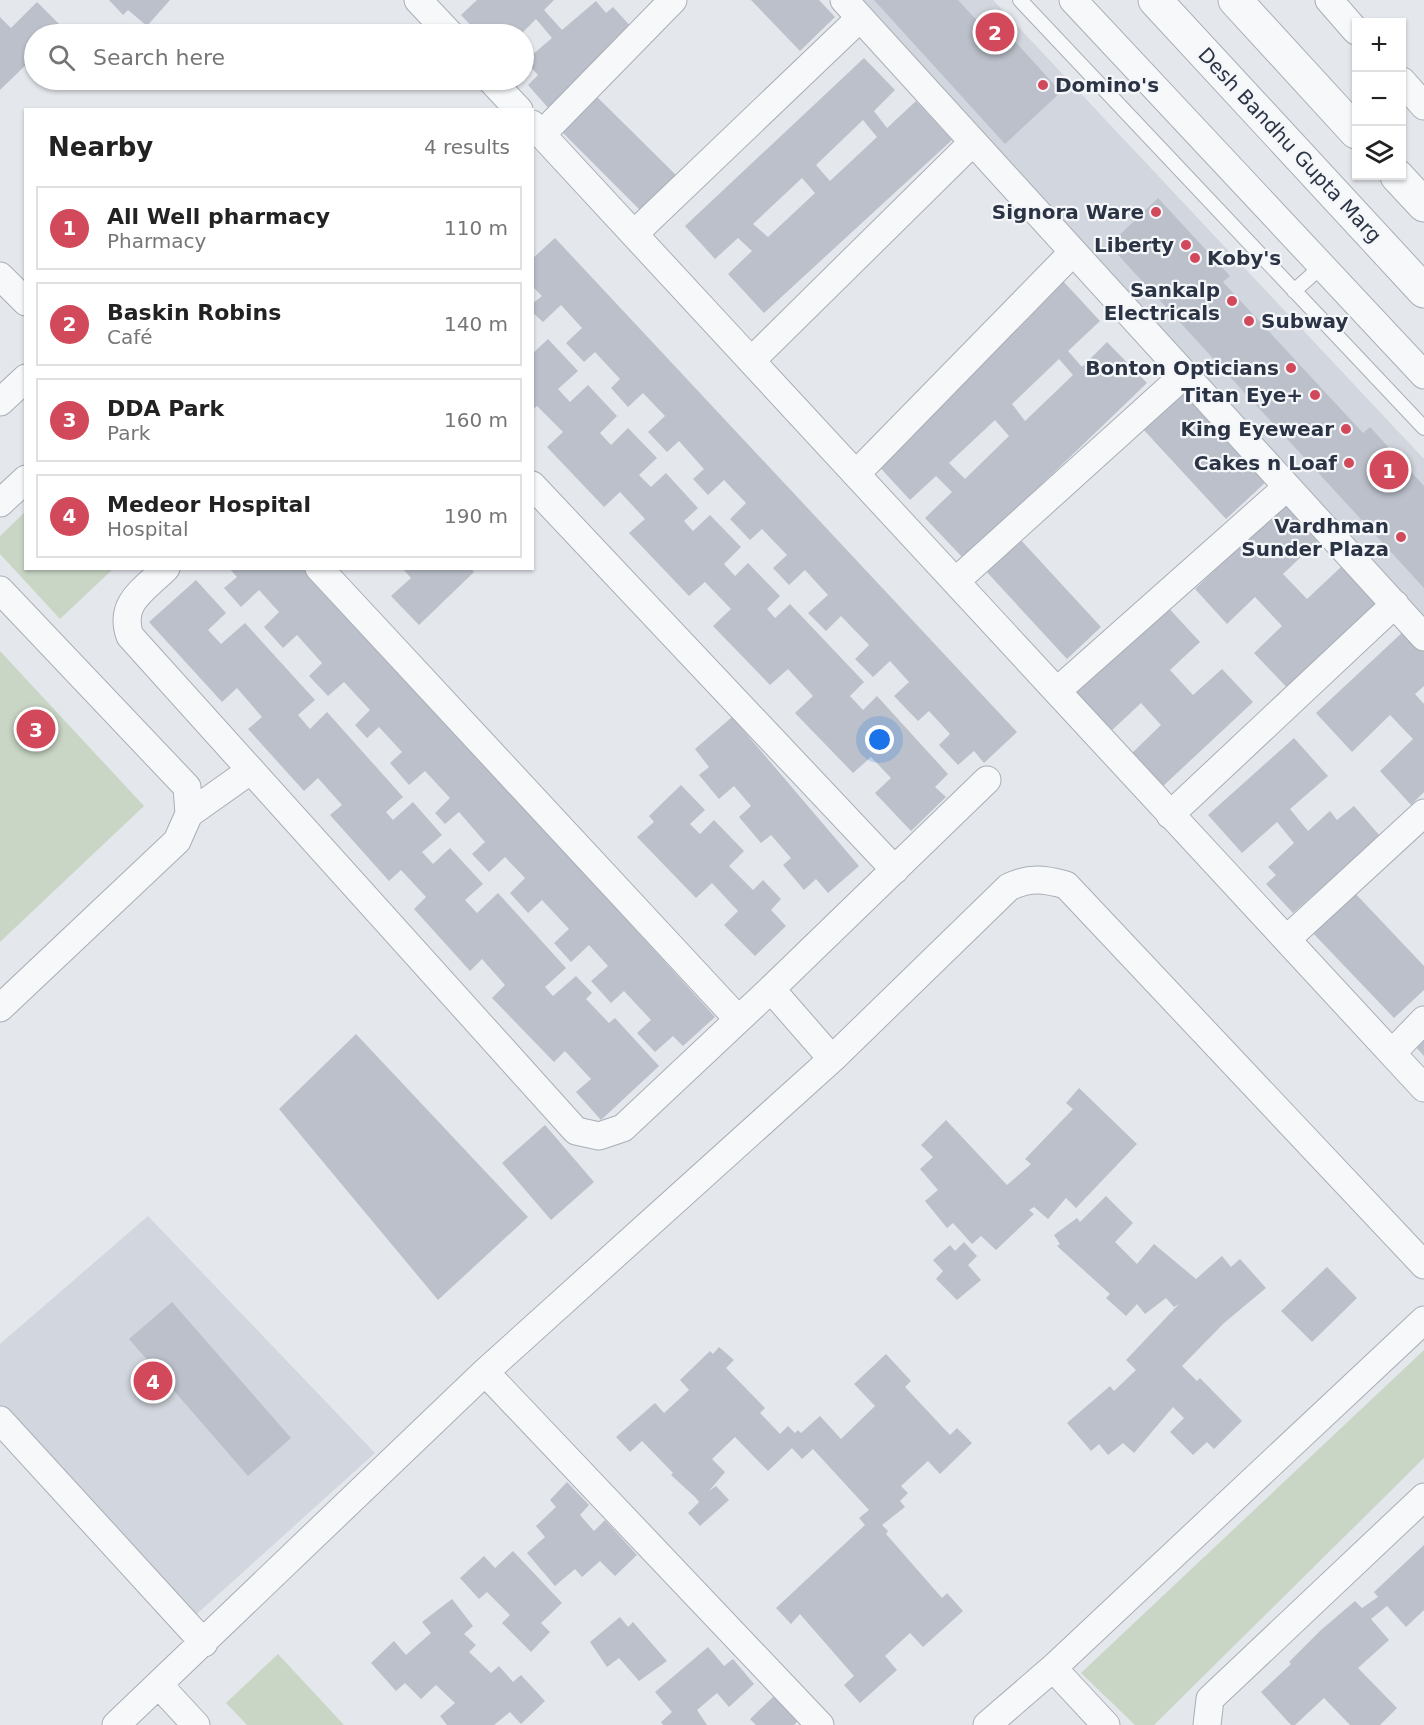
<!DOCTYPE html>
<meta charset="utf-8">
<style>
:root{--surface:#fff;--page:#f2f2f2;--text:#222;--muted:#767676;--line:#e0e0e0;--accent:#d1495b}
body{margin:0;font-family:"DejaVu Sans",sans-serif;background:var(--page);color:var(--text)}
.controls{position:absolute;right:18px;top:18px;display:grid;overflow:hidden;border-radius:0px;box-shadow:0 2px 4px #0004}
.controls button{width:54px;height:54px;display:grid;place-items:center;padding:0;border:0;border-bottom:2px solid var(--line);background:var(--surface);color:var(--text);font:30px sans-serif}
.you{position:absolute;left:880px;top:740px;width:21px;height:21px;margin:-15px;border:4px solid #fff;border-radius:50%;background:#1a73e8;box-shadow:0 0 0 9px #1a73e833}
.badge{display:grid;place-items:center;width:39px;height:39px;border-radius:50%;background:var(--accent);color:#fff;font-size:20px;font-weight:700}
.pin{position:absolute;translate:-50% -50%;border:3px solid #fff;box-shadow:0 2px 6px #0006}
.list{margin:0;padding:0;list-style:none}
h2{display:flex;justify-content:space-between;align-items:center;height:78px;margin:0;padding:0 24px;font-size:26px}
h2 small{font-size:20px;font-weight:400;color:var(--muted)}
.list li{display:grid;grid-template-columns:39px 1fr auto;gap:18px;align-items:center;box-sizing:border-box;height:84px;margin:0 12px 12px;padding:0 12px;border:2px solid var(--line);border-radius:0px}
.list b{display:block;font-size:22px;white-space:nowrap}
.list p{margin:0;font-size:20px;white-space:nowrap;color:var(--muted)}
.list em{font-size:20px;font-style:normal;color:var(--muted)}
.icon{flex:none;width:33px;height:33px;fill:none;stroke:currentColor;stroke-width:2;stroke-linecap:round;stroke-linejoin:round}
.map{position:relative;flex:none;width:1424px;height:1725px;overflow:hidden}
.search{position:absolute;background:var(--surface);box-shadow:0 2px 4px #0004;left:24px;top:24px;width:510px;height:66px;display:flex;align-items:center;gap:15px;box-sizing:border-box;padding:0 21px;border-radius:33px;color:var(--muted);font-size:22px}
.panel{position:absolute;background:var(--surface);box-shadow:0 2px 4px #0004;left:24px;top:108px;width:510px;height:462px;border-radius:0px}
.map>svg:first-child{display:block}
</style>
<div class="map">
<svg width="1424" height="1725" viewBox="0 0 1424 1725">
<rect width="100%" height="100%" fill="#e4e7ec"/>
<path fill="#d2d6de" d="M 859,0 L 993,0 L 1424,459 L 1424,616 Z
M 148,1216 L 375,1453 L 190,1620 L 0,1419 L 0,1344 Z"/>
<path fill="#c9d6c5" d="M 25,512 L 26,568 L 113,569 L 60,619 L 0,554 L 0,536 Z
M 0,651 L 144,806 L 0,942 Z
M 1424,1350 L 1424,1458 L 1154,1725 L 1135,1725 L 1081,1673 Z
M 278,1654 L 344,1725 L 247,1725 L 226,1703 Z"/>
<path fill="#bbc0ca" fill-rule="evenodd" d="M 109,0 L 170,0 L 147,26 L 128,10 L 123,15 Z
M 477,0 L 554,0 L 544,10 L 562,30 L 596,1 L 606,13 L 613,7 L 635,31 L 550,110 L 528,85 L 538,75 L 525,61 L 552,38 L 536,19 L 521,34 L 505,34 L 498,28 L 491,34 L 479,34 L 461,15 Z
M 751,0 L 819,0 L 835,17 L 800,51 Z
M 874,0 L 958,0 L 982,26 L 992,16 L 1061,92 L 1005,144 Z
M 37,2 L 63,28 L 57,34 L 34,34 L 34,57 L 0,90 L 0,17 L 11,28 Z
M 864,58 L 895,90 L 874,111 L 887,128 L 916,101 L 952,140 L 764,313 L 728,274 L 752,251 L 738,238 L 715,259 L 685,226 ZM 863,120 L 877,137 L 830,181 L 816,165 ZM 802,178 L 815,193 L 768,237 L 753,224 Z
M 591,91 L 679,178 L 643,213 L 556,126 Z
M 1158,198 L 1230,276 L 1223,282 L 1363,433 L 1370,427 L 1424,486 L 1424,588 L 1109,245 Z
M 555,238 L 1017,732 L 984,763 L 974,751 L 958,765 L 939,745 L 950,734 L 929,711 L 918,721 L 894,696 L 909,682 L 890,661 L 873,677 L 855,659 L 869,645 L 841,616 L 826,631 L 808,613 L 828,595 L 805,570 L 789,585 L 773,568 L 787,555 L 762,529 L 750,540 L 730,519 L 746,503 L 724,480 L 708,495 L 693,479 L 704,469 L 679,441 L 667,452 L 648,432 L 665,416 L 643,393 L 628,407 L 611,388 L 620,379 L 595,352 L 584,362 L 566,343 L 582,328 L 561,305 L 543,322 L 532,312 L 532,304 L 542,296 L 532,286 L 532,259 Z
M 1063,281 L 1100,321 L 1068,351 L 1082,367 L 1107,342 L 1147,383 L 964,559 L 925,518 L 952,492 L 936,476 L 910,500 L 874,461 ZM 1059,359 L 1073,375 L 1025,421 L 1012,404 ZM 995,420 L 1009,436 L 965,479 L 949,463 Z
M 548,339 L 578,371 L 558,389 L 570,402 L 588,385 L 617,416 L 600,433 L 611,445 L 628,428 L 657,458 L 639,475 L 651,487 L 666,473 L 698,508 L 684,521 L 693,531 L 710,515 L 741,547 L 724,564 L 735,576 L 748,563 L 780,596 L 767,609 L 775,618 L 790,604 L 864,682 L 850,696 L 863,710 L 877,696 L 948,774 L 935,787 L 946,797 L 911,831 L 875,793 L 891,778 L 871,757 L 853,773 L 795,713 L 813,696 L 788,669 L 770,685 L 713,626 L 731,609 L 705,582 L 689,596 L 629,533 L 645,519 L 620,492 L 604,507 L 547,447 L 563,432 L 537,406 L 532,410 L 532,354 Z
M 1183,390 L 1267,481 L 1226,519 L 1142,428 Z
M 1285,504 L 1319,540 L 1283,574 L 1307,599 L 1341,567 L 1381,609 L 1292,693 L 1254,653 L 1282,626 L 1255,597 L 1227,624 L 1195,589 Z
M 1019,538 L 1101,627 L 1067,659 L 985,570 Z
M 229,568 L 306,568 L 715,1017 L 683,1046 L 673,1036 L 655,1052 L 637,1033 L 651,1020 L 624,991 L 611,1003 L 591,981 L 608,966 L 589,945 L 571,962 L 554,943 L 569,929 L 542,900 L 528,913 L 510,893 L 525,878 L 505,857 L 489,872 L 472,854 L 485,842 L 459,812 L 445,824 L 435,813 L 450,798 L 425,771 L 409,785 L 390,763 L 402,752 L 379,727 L 367,738 L 355,725 L 370,710 L 344,682 L 328,696 L 309,676 L 322,663 L 297,635 L 283,648 L 264,627 L 279,612 L 259,590 L 241,607 L 224,588 L 237,577 Z
M 402,568 L 471,568 L 474,572 L 419,625 L 391,596 L 411,578 Z
M 196,580 L 226,613 L 208,630 L 221,644 L 245,623 L 315,700 L 298,715 L 310,729 L 327,712 L 403,797 L 386,812 L 393,820 L 413,802 L 442,835 L 422,852 L 433,864 L 450,848 L 483,884 L 465,900 L 477,913 L 498,893 L 566,968 L 545,987 L 553,996 L 576,976 L 592,993 L 586,999 L 609,1023 L 615,1018 L 659,1066 L 601,1120 L 576,1092 L 591,1079 L 565,1051 L 554,1062 L 492,998 L 505,985 L 482,959 L 470,971 L 414,909 L 426,897 L 401,870 L 389,881 L 330,815 L 342,805 L 318,778 L 304,791 L 248,729 L 262,717 L 237,688 L 222,702 L 149,622 Z
M 1164,603 L 1200,642 L 1170,670 L 1193,695 L 1222,669 L 1253,702 L 1161,788 L 1130,755 L 1161,725 L 1141,703 L 1109,733 L 1070,691 Z
M 1405,630 L 1424,651 L 1424,686 L 1415,694 L 1424,704 L 1424,792 L 1411,805 L 1380,771 L 1413,739 L 1390,715 L 1352,752 L 1316,713 Z
M 732,717 L 859,866 L 828,893 L 816,879 L 804,890 L 783,865 L 791,858 L 771,835 L 761,843 L 739,817 L 751,806 L 734,786 L 719,799 L 699,775 L 709,767 L 695,749 Z
M 1294,738 L 1328,776 L 1290,809 L 1308,831 L 1330,811 L 1337,820 L 1354,806 L 1380,836 L 1293,913 L 1266,884 L 1276,875 L 1268,867 L 1294,843 L 1277,822 L 1242,853 L 1208,815 Z
M 681,785 L 705,810 L 690,824 L 700,834 L 714,820 L 744,851 L 729,866 L 753,890 L 763,880 L 781,899 L 771,910 L 786,926 L 755,956 L 724,925 L 738,911 L 712,883 L 696,898 L 637,837 L 654,822 L 649,816 Z
M 1352,890 L 1424,966 L 1424,990 L 1394,1018 L 1310,930 Z
M 1424,1030 L 1424,1056 L 1411,1042 Z
M 356,1034 L 528,1217 L 438,1300 L 279,1109 Z
M 1079,1088 L 1137,1144 L 1076,1208 L 1066,1198 L 1048,1219 L 1034,1207 L 1029,1210 L 1034,1214 L 996,1250 L 981,1236 L 972,1244 L 953,1223 L 947,1228 L 925,1201 L 938,1190 L 920,1169 L 933,1157 L 921,1145 L 946,1120 L 1007,1185 L 1031,1164 L 1025,1159 L 1073,1109 L 1066,1103 Z
M 545,1125 L 594,1182 L 551,1220 L 502,1163 Z
M 1106,1196 L 1133,1223 L 1115,1242 L 1137,1264 L 1154,1244 L 1196,1279 L 1222,1256 L 1231,1267 L 1240,1259 L 1266,1288 L 1224,1323 L 1182,1366 L 1197,1381 L 1200,1378 L 1242,1421 L 1214,1449 L 1207,1442 L 1193,1455 L 1170,1432 L 1184,1418 L 1173,1407 L 1134,1453 L 1123,1443 L 1108,1455 L 1099,1444 L 1091,1451 L 1067,1423 L 1110,1386 L 1114,1391 L 1136,1370 L 1126,1360 L 1179,1304 L 1174,1307 L 1166,1298 L 1145,1314 L 1137,1304 L 1126,1316 L 1106,1298 L 1110,1294 L 1057,1246 L 1060,1244 L 1054,1235 L 1077,1218 L 1080,1222 Z
M 964,1242 L 977,1256 L 968,1265 L 981,1280 L 957,1300 L 936,1279 L 943,1271 L 933,1260 L 950,1245 L 955,1251 Z
M 1327,1267 L 1357,1298 L 1312,1342 L 1281,1311 Z
M 172,1302 L 291,1438 L 248,1476 L 129,1339 Z
M 719,1347 L 734,1360 L 726,1368 L 765,1408 L 760,1413 L 780,1434 L 788,1426 L 795,1433 L 798,1430 L 801,1433 L 820,1416 L 841,1439 L 875,1406 L 854,1384 L 886,1354 L 911,1381 L 905,1387 L 950,1435 L 957,1428 L 972,1443 L 940,1474 L 928,1461 L 901,1486 L 908,1493 L 900,1501 L 905,1507 L 882,1525 L 888,1531 L 886,1534 L 942,1598 L 947,1593 L 963,1611 L 923,1647 L 910,1633 L 885,1656 L 897,1670 L 860,1703 L 844,1685 L 854,1676 L 800,1614 L 791,1624 L 776,1608 L 865,1525 L 859,1518 L 869,1510 L 813,1449 L 802,1459 L 792,1448 L 768,1471 L 735,1437 L 712,1459 L 725,1472 L 709,1491 L 716,1486 L 729,1500 L 700,1526 L 688,1513 L 699,1502 L 695,1497 L 671,1475 L 673,1473 L 642,1441 L 630,1452 L 616,1437 L 655,1403 L 664,1413 L 689,1390 L 680,1380 L 710,1351 L 713,1354 Z
M 567,1482 L 589,1505 L 580,1515 L 594,1531 L 605,1520 L 637,1555 L 615,1576 L 600,1561 L 582,1577 L 575,1569 L 555,1586 L 527,1553 L 545,1537 L 536,1526 L 556,1507 L 550,1500 Z
M 1424,1545 L 1424,1610 L 1406,1627 L 1387,1606 L 1371,1619 L 1389,1640 L 1358,1668 L 1397,1708 L 1380,1725 L 1350,1725 L 1324,1698 L 1295,1725 L 1291,1725 L 1261,1692 L 1291,1664 L 1289,1662 L 1321,1630 L 1355,1601 L 1362,1608 L 1378,1597 L 1374,1592 Z
M 513,1551 L 562,1603 L 541,1623 L 550,1632 L 531,1652 L 502,1623 L 510,1615 L 487,1592 L 479,1599 L 460,1578 L 484,1556 L 495,1568 Z
M 452,1599 L 473,1626 L 464,1634 L 476,1645 L 469,1652 L 491,1673 L 499,1666 L 513,1682 L 521,1675 L 545,1701 L 521,1724 L 510,1712 L 494,1725 L 447,1725 L 440,1716 L 455,1703 L 436,1685 L 421,1699 L 405,1683 L 396,1691 L 371,1663 L 394,1641 L 406,1655 L 431,1633 L 422,1622 Z
M 620,1617 L 628,1627 L 633,1622 L 667,1661 L 639,1681 L 619,1658 L 607,1667 L 590,1642 Z
M 708,1647 L 724,1666 L 733,1659 L 754,1684 L 729,1707 L 717,1693 L 697,1710 L 707,1725 L 663,1725 L 661,1722 L 672,1712 L 655,1692 Z
M 774,1696 L 798,1721 L 794,1725 L 756,1725 L 750,1719 Z"/>
<g fill="none" stroke-linecap="round" stroke-linejoin="round">
<defs>
<path id="service" d="M 1020,0 L 1424,428
M 1294,291 L 1322,266"/>
<path id="minor" d="M 418,0 L 450,34
M 844,0 L 1424,637
M 1073,0 L 1424,375
M 1329,0 L 1356,31
M 491,80 L 519,110
M 1402,81 L 1424,106
M 532,124 L 1424,1088
M 542,134 L 673,0
M 634,234 L 860,18
M 0,276 L 26,302
M 752,360 L 973,142
M 0,402 L 26,378
M 856,474 L 1073,252
M 532,485 L 895,870
M 0,503 L 26,479
M 166,568 C 144,590 118,603 130,636 L 576,1131 L 599,1136 L 623,1128 L 771,989 L 832,1059
M 319,568 L 738,1019
M 956,581 L 1185,374
M 0,590 L 187,787 L 189,814 L 177,841 L 0,1008
M 1057,691 L 1287,487
M 189,814 L 251,770
M 1170,815 L 1395,604
M 1287,939 L 1424,813
M 771,989 L 987,780
M 1392,1053 L 1424,1020
M 485,1372 L 820,1725
M 0,1420 L 204,1643
M 1053,1668 L 1106,1725
M 159,1685 L 196,1725
M 116,1725 L 485,1372 L 832,1059 L 1009,887 C 1030,877 1044,879 1066,885 L 1424,1265
M 987,1725 L 1053,1668 L 1424,1320
M 1207,1725 L 1210,1699 L 1424,1497"/>
<path id="tertiary" d="M 1155,0 L 1424,291
M 1235,0 L 1356,132
M 1397,176 L 1424,205"/>
</defs>
<use href="#service" stroke="#a9aeb7" stroke-width="16"/>
<use href="#minor" stroke="#a9aeb7" stroke-width="29"/>
<use href="#tertiary" stroke="#a9aeb7" stroke-width="35"/>
<use href="#service" stroke="#f7f8fa" stroke-width="14"/>
<use href="#minor" stroke="#f7f8fa" stroke-width="27"/>
<use href="#tertiary" stroke="#f7f8fa" stroke-width="33"/>
</g>
<g fill="#d1495b" stroke="#f4f6f9" stroke-width="2">
<circle cx="1043" cy="85" r="6"/>
<circle cx="1156" cy="212" r="6"/>
<circle cx="1186" cy="245" r="6"/>
<circle cx="1195" cy="258" r="6"/>
<circle cx="1232" cy="301" r="6"/>
<circle cx="1249" cy="321" r="6"/>
<circle cx="1291" cy="368" r="6"/>
<circle cx="1315" cy="395" r="6"/>
<circle cx="1346" cy="429" r="6"/>
<circle cx="1349" cy="463" r="6"/>
<circle cx="1401" cy="537" r="6"/>
</g>
<g text-anchor="middle" stroke-width="4.5" stroke-linejoin="round" paint-order="stroke">
<g font-size="20" font-weight="bold" fill="#2b3445" stroke="#f4f6f9" text-anchor="end">
<text x="1055" y="92" text-anchor="start">Domino's</text>
<text x="1144" y="219">Signora Ware</text>
<text x="1174" y="252">Liberty</text>
<text x="1207" y="265" text-anchor="start">Koby's</text>
<text x="1220" y="297">Sankalp<tspan x="1220" dy="23">Electricals</tspan></text>
<text x="1261" y="328" text-anchor="start">Subway</text>
<text x="1279" y="375">Bonton Opticians</text>
<text x="1303" y="402">Titan Eye+</text>
<text x="1334" y="436">King Eyewear</text>
<text x="1337" y="470">Cakes n Loaf</text>
<text x="1389" y="533">Vardhman<tspan x="1389" dy="23">Sunder Plaza</tspan></text>
</g>
<g font-size="20" fill="#2b3445" stroke="#f4f6f9">
<text transform="translate(1290 145) rotate(47)" y="7">Desh Bandhu Gupta Marg</text>
</g>
</g>
</svg>
<div class="controls">
<button>+</button>
<button>−</button>
<button><svg class="icon" aria-label="layers" viewBox="0 0 24 24"><path d="M12 4l9 5-9 5-9-5zM3 14l9 5 9-5"/></svg></button>
</div>
<div class="you"></div>
<div class="pin badge" style="left:1389px;top:470px">1</div>
<div class="pin badge" style="left:995px;top:32px">2</div>
<div class="pin badge" style="left:36px;top:729px">3</div>
<div class="pin badge" style="left:153px;top:1381px">4</div>
<div class="search"><svg class="icon" aria-label="search" viewBox="0 0 24 24"><circle cx="10" cy="10" r="6"/><path d="M15 15l6 6"/></svg>Search here</div>
<section class="panel">
<h2>Nearby<small>4 results</small></h2>
<ul class="list">
<li><span class="badge">1</span><div><b>All Well pharmacy</b><p>Pharmacy</p></div><em>110 m</em></li>
<li><span class="badge">2</span><div><b>Baskin Robins</b><p>Café</p></div><em>140 m</em></li>
<li><span class="badge">3</span><div><b>DDA Park</b><p>Park</p></div><em>160 m</em></li>
<li><span class="badge">4</span><div><b>Medeor Hospital</b><p>Hospital</p></div><em>190 m</em></li>
</ul>
</section>
</div>
